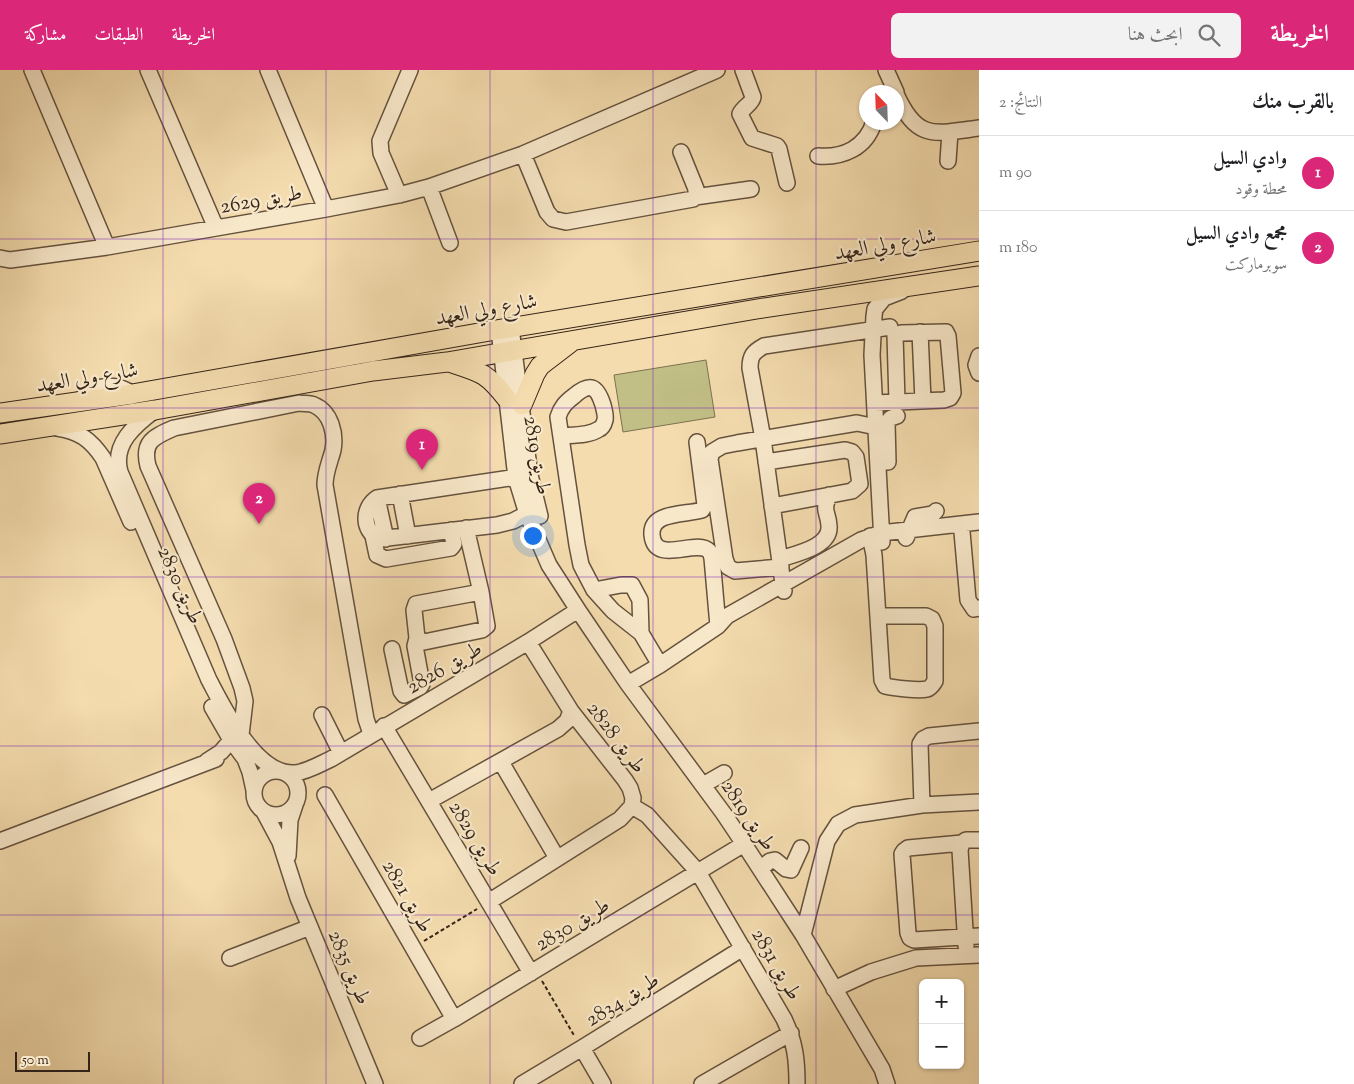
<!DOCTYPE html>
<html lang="ar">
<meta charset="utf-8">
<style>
:root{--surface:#fff;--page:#f2f2f2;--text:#202124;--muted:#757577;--line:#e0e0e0;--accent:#db2777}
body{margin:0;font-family:"Sorts Mill Goudy",Amiri,serif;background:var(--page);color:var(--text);direction:rtl}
.controls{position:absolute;right:15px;bottom:15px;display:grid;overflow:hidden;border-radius:8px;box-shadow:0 1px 4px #0004}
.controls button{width:45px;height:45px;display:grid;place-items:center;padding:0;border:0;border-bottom:1px solid var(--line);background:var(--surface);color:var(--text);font:25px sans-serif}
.compass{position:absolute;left:859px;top:15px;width:45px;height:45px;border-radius:50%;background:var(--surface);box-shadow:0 1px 4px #0004;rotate:337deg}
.scale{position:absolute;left:15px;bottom:12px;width:75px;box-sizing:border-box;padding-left:5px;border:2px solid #352418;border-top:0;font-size:14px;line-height:18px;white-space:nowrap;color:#352418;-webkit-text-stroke:4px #f8e8ca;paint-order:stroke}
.you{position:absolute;left:532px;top:465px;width:18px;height:18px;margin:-12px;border:4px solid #fff;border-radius:50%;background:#1a73e8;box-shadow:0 0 0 8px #1a73e833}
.badge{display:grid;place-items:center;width:32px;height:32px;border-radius:50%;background:var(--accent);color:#fff;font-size:16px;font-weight:700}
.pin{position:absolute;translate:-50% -41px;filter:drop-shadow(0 1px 2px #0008)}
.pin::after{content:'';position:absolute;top:26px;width:18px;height:15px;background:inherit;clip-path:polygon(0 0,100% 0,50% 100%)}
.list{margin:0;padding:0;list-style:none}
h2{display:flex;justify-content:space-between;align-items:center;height:65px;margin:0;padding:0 20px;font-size:21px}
h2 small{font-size:16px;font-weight:400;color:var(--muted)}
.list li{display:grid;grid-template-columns:32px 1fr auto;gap:15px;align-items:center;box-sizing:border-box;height:75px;padding:0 20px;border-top:1px solid var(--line)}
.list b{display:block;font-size:19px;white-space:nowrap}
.list p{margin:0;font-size:16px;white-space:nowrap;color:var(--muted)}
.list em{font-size:16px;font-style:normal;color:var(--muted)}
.icon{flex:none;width:28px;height:28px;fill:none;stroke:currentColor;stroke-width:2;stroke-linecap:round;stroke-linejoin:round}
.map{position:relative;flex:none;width:979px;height:1014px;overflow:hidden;direction:ltr}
header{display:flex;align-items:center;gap:30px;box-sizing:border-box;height:70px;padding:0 25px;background:var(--accent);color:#fff}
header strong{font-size:24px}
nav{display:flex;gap:28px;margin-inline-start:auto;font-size:18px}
.search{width:350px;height:45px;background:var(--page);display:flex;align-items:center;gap:12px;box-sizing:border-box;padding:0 18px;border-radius:8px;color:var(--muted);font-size:19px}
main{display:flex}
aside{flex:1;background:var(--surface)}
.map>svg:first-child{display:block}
</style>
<header>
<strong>الخريطة</strong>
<div class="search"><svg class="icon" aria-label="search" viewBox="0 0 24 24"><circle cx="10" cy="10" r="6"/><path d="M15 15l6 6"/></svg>ابحث هنا</div>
<nav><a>الخريطة</a><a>الطبقات</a><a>مشاركة</a></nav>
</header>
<main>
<aside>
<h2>بالقرب منك<small>النتائج: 2</small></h2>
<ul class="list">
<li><span class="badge">1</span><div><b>وادي السيل</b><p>محطة وقود</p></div><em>90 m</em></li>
<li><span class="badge">2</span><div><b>مجمع وادي السيل</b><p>سوبرماركت</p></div><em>180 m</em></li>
</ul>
</aside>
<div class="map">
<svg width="979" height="1014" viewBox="0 0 979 1014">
<rect width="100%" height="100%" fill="#f4dcae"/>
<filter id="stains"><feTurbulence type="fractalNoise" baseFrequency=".004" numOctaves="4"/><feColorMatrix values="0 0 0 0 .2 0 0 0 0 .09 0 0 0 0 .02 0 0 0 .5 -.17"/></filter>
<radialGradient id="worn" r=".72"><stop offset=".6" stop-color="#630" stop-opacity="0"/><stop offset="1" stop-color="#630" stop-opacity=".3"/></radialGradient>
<path fill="#c1bf86" stroke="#7b724f" d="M 706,290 L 715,347 L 623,362 L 614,305 Z"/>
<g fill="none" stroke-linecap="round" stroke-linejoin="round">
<defs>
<path id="minor" d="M 32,0 L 107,177
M 148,0 L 216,158
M 268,0 L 326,139
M 743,0 L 753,27 C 752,34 743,37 740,44 L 752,68 L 777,76 L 779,79 L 787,113
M 886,0 L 896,22
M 896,24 C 917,71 934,64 979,58
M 523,84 L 547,142 L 553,149 L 566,152 L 693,129 L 696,125 L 696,119 L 681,82
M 818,86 C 843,88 866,78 874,52
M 948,91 L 950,62
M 429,117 L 450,173
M 399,125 L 381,83 L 380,71 L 410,0
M 695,127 L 751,119
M 0,188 L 10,190 L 107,177 L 216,158 L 326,139 L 399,125 L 429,117 L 523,84 L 717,0
M 511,258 L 530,405 L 540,446
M 499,260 L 516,408 L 527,444 L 549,495 L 578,540 L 628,614 L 724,744 L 744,774 L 803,865 L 882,999 L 887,1014
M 920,262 L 923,331
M 979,286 L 976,295 L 979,303
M 80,331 C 92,314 116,312 132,324
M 875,333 L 944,330 L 950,328 L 953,323 L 948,266 L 946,262 L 901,263 L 895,265 L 897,332
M 155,340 C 135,355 112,374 120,402 L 209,610 C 224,638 256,706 295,703 C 307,702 320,694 331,689 L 528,572 L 578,540
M 57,358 C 79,361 91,370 103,388 L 131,452
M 561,366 C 573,365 589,366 599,359 C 602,358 604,354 605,350 C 606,346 604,339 603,335 C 597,316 590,312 574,326 C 566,332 561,337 558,347 L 577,475 L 581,495 L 594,520 L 613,541 L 641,563 L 660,595
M 697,372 L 705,435 L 702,440 C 687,445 650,441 652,465 C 655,496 696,468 709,481 C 711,483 711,485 712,488 L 718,556
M 766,392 L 845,380 L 852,382 L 856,387 L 860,414 L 852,421 L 772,436
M 888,392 L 887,353 L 891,348 L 897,346
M 530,405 L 377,428 C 362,438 362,461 379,469 L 497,455 L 513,451 L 538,438
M 400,424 L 408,466
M 377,428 L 386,469
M 466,458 L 481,522 L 487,556 L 482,560 L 424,572 L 417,568 L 414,540 L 416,534 L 481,522
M 962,462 L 968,530 L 974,539 L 979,538
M 373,466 L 377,485 L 386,489 L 451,478 L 454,474 L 451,460
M 870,466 L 874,485 L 882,610 L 885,616 C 894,618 919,621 927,619 C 931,618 933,614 935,611 L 935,556 L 932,549 L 926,546 L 878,546
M 906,468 L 915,447 L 933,444 L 936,441
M 882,472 L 872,285 L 874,246 L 875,239 L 884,228 L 902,221
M 780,489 C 795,484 831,477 829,456 C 828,440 822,443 829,425
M 781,497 L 735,501 L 728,497 L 725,489 L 710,389 L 712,382 L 722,376 L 737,373 L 857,353 L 876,357
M 594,520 L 621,515 L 632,515 L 640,530 L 641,563
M 784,521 L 763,369 L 750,298 C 750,286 753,282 764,276 L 890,257
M 392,579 L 401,621 L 404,625 L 420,617 L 422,614 L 415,576 L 417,568
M 628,614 L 660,595 L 718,556 L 727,546 L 861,470 L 881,463 L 979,452
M 212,637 L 231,670 L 245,689 L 250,702 L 254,720
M 322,645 L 341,683
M 384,656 L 531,903
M 207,691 L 221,682 L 234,667 L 241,665 L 245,631 L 242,618 L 224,569 L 148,396 C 142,372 153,367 174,358 L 299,333 C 304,334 310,333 314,335 C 331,342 336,364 333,380 C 330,392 325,402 325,415 L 366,649 L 371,664
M 501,692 L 557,788
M254 723a22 22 0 1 1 44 0a22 22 0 1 1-44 0Z
M 703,715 L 724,703
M 325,725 L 454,949
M 429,731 L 558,659 L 567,651 L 571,641
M 922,735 L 920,674 L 923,669 L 929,666 L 979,661
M 632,736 L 647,745 L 698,802 L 784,949 C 795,972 797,989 797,1014
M 264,742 L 280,772 L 298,828 L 375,1014
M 0,771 L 216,689
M 962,773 L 908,778 L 904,781 L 902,784 L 908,863 L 910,868 L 914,870 L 979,866
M 288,786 L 290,750 L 295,735
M 760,799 L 770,791 L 775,790 L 786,799 L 791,800 L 801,778
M 490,831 L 620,749 L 632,736 L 633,728 L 630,718 L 625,710 L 571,641 L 528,572
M 803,865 L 827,771 L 838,754 L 855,745 L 922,735 L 979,732
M 966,876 L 960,780 L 962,773 L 966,770 L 979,770
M 230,888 L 310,857
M 834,919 L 871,902 L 916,888 L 979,885
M 420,968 L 454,949 L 744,774
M 582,978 L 603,1014
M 522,1014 L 582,978 L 743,878
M 702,1014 L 791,963"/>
<path id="major" d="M 449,292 C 480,302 486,302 507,329
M 522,335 L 535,304 L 540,296 L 570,273
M 0,343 L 132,324 L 490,261 L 979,181
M 0,364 L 155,340 L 373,301 L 447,292 L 757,239 L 979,206"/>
</defs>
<use href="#minor" stroke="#65523e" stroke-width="18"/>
<use href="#major" stroke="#352418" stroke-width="21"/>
<path stroke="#352418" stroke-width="2" stroke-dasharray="4 2.5" stroke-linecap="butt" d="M 424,871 L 477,839
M 542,911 L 575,967"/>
<use href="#minor" stroke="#f8e8ca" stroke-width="15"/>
<use href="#major" stroke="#f4dcae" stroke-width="19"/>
</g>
<path fill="none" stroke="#7b2cbf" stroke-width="1" stroke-opacity="0.55" d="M 163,0 L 163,1014M 326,0 L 326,1014M 490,0 L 490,1014M 653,0 L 653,1014M 816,0 L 816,1014M 0,169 L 979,169M 0,338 L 979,338M 0,507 L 979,507M 0,676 L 979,676M 0,845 L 979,845"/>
<g text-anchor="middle" stroke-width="4.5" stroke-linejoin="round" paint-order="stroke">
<g font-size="21" fill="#352418" stroke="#f8e8ca">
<text transform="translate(261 129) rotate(-10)" y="7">طريق 2629</text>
<text transform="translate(885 174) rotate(-10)" y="7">شارع ولي العهد</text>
<text transform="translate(486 239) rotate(-10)" y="7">شارع ولي العهد</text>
<text transform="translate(87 307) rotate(-9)" y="7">شارع ولي العهد</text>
<text transform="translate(538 385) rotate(80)" y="7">طريق 2819</text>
<text transform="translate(181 515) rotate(66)" y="7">طريق 2830</text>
<text transform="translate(444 597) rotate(-30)" y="7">طريق 2826</text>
<text transform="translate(617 667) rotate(53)" y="7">طريق 2828</text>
<text transform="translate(749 745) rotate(56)" y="7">طريق 2819</text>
<text transform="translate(476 768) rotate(59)" y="7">طريق 2829</text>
<text transform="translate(408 826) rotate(60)" y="7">طريق 2821</text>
<text transform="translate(572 854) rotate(-31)" y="7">طريق 2830</text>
<text transform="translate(777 894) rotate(60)" y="7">طريق 2831</text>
<text transform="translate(350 897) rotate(67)" y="7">طريق 2835</text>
<text transform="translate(622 929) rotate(-32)" y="7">طريق 2834</text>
</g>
</g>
<rect width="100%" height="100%" filter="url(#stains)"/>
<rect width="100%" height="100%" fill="url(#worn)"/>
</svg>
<div class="controls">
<button>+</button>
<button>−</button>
</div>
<svg class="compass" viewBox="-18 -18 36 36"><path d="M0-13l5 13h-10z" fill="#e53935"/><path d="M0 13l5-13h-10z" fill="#757577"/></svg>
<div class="scale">50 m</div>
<div class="you"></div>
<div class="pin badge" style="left:422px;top:400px">1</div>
<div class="pin badge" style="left:259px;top:454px">2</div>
</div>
</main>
